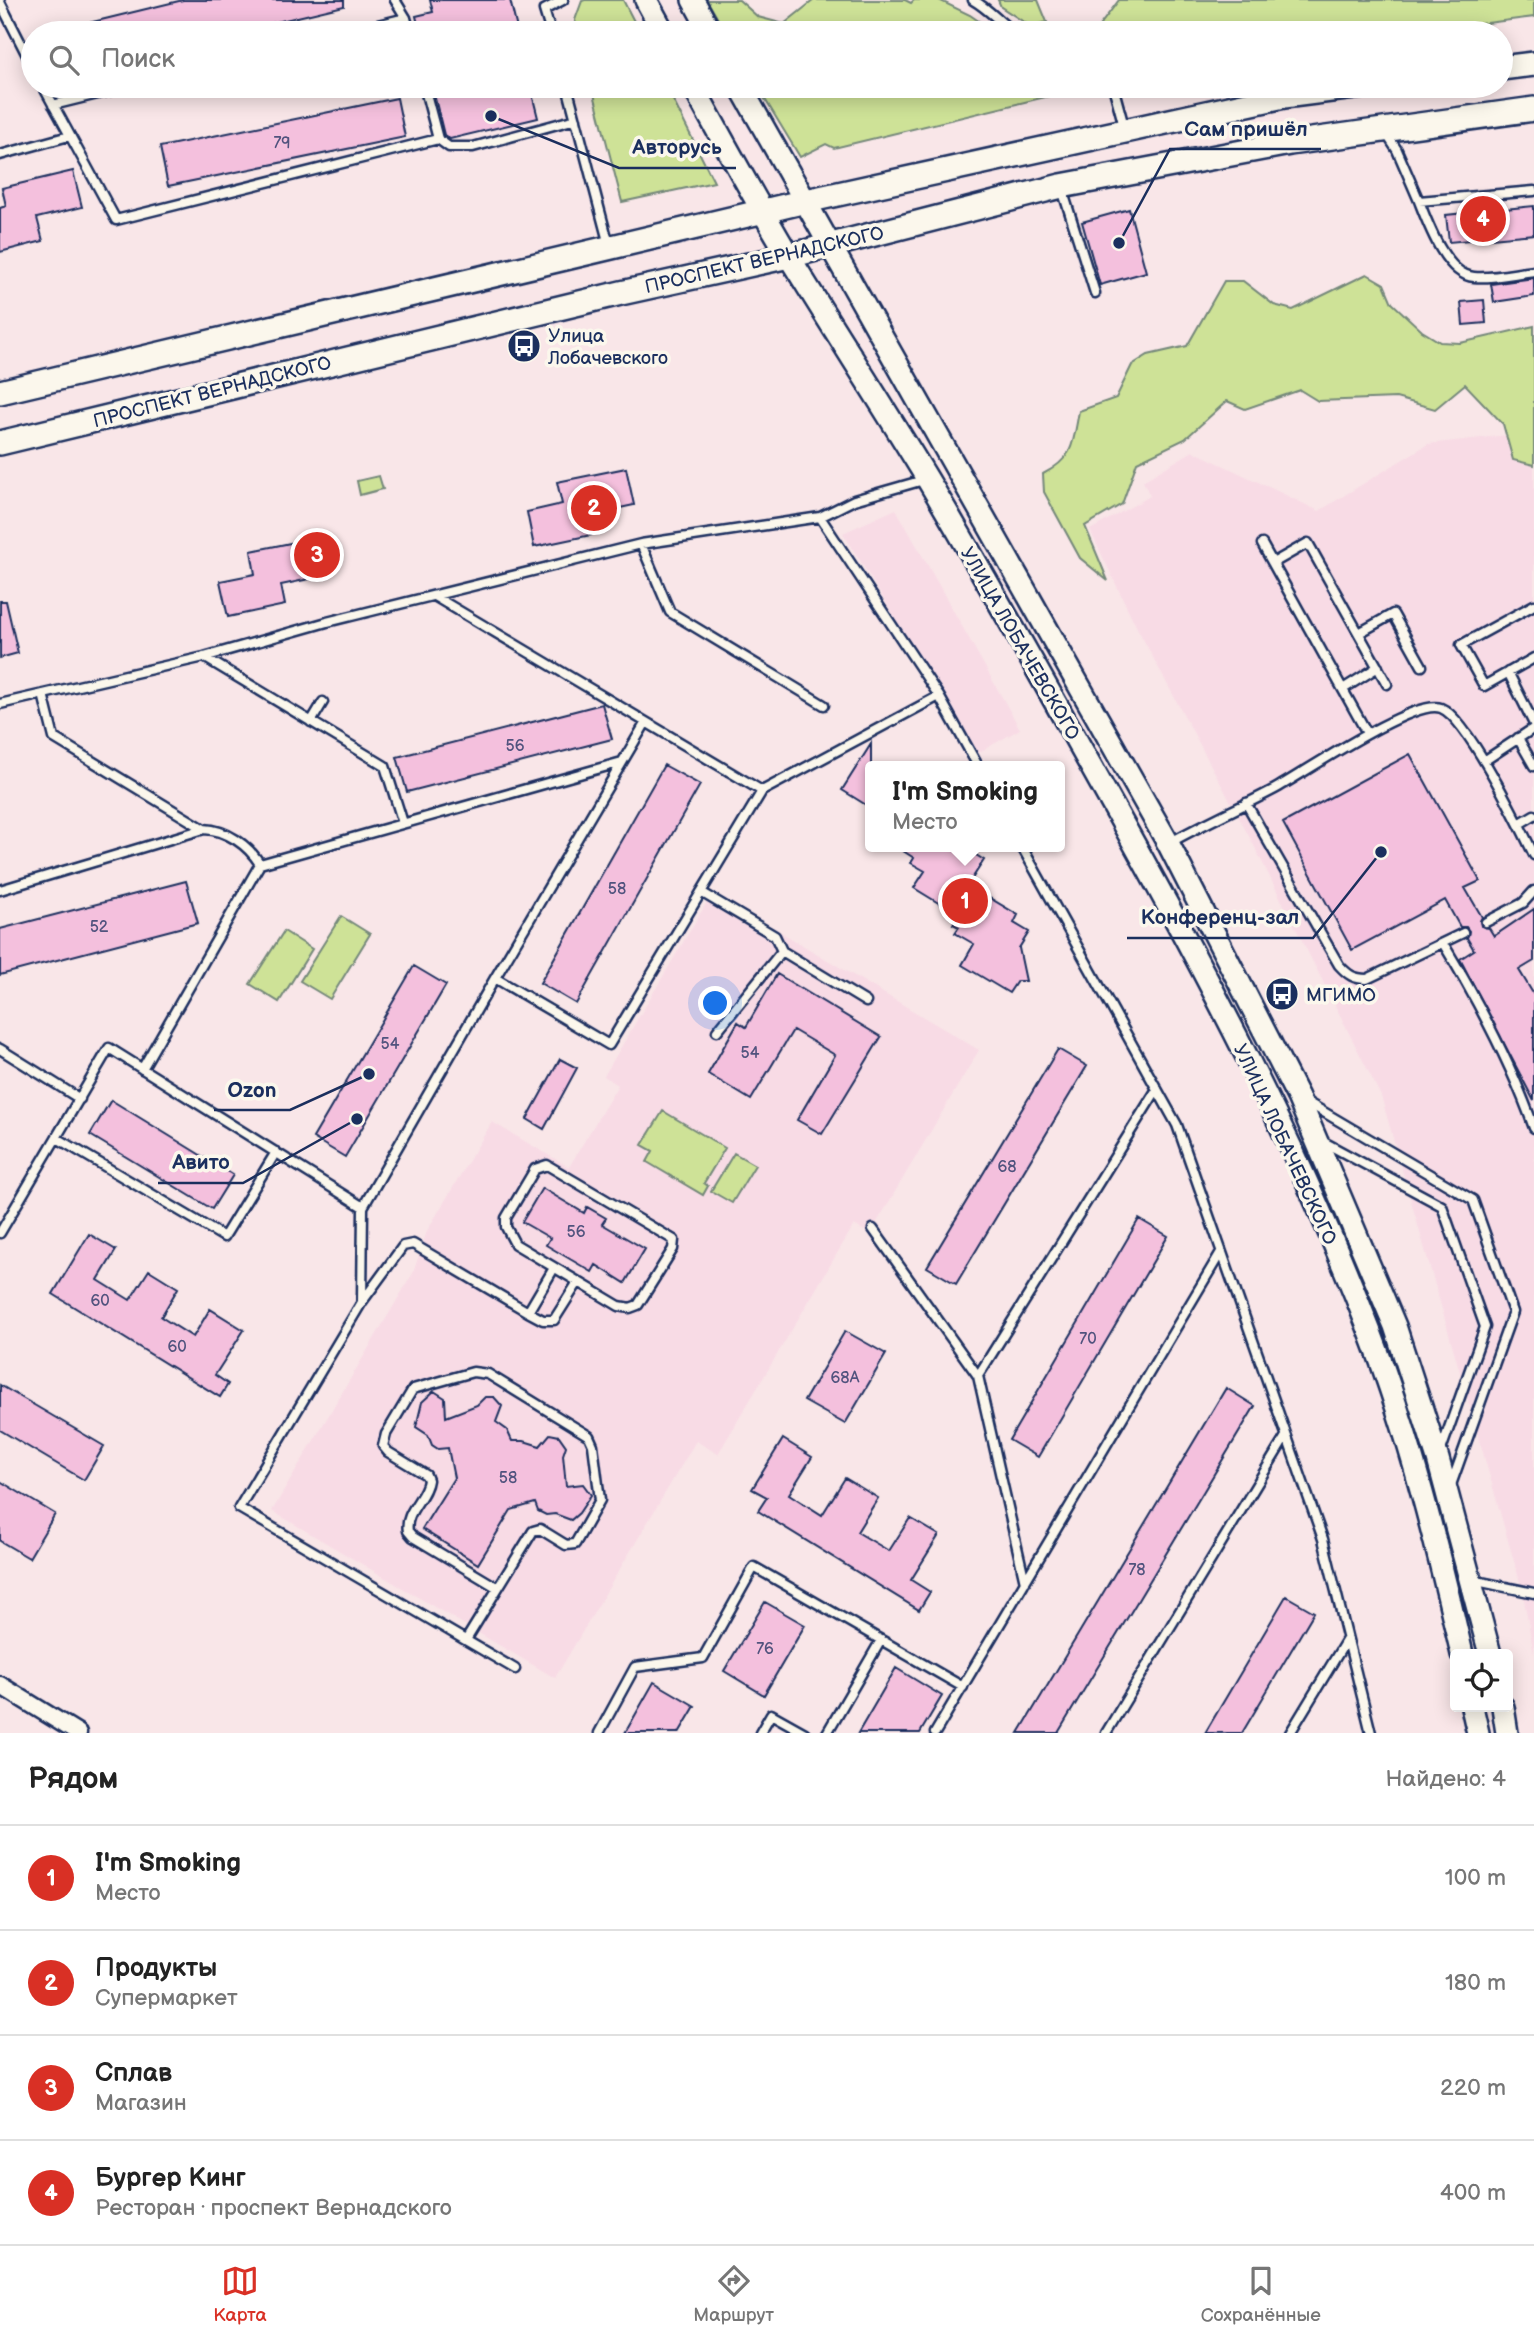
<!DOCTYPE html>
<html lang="ru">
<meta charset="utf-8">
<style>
:root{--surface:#fff;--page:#f2f2f2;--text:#222;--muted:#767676;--line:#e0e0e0;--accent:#d93025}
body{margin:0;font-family:"Balsamiq Sans",sans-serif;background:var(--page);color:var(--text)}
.controls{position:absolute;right:21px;bottom:21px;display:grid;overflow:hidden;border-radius:7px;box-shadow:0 4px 18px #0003}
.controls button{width:63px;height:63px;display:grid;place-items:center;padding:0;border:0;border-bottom:2px solid var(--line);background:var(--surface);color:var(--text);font:35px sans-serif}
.you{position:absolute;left:716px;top:1004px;width:24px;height:24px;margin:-18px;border:5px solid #fff;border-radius:50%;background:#1a73e8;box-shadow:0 0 0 10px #1a73e833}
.badge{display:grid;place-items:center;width:46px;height:46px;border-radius:50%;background:var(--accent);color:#fff;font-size:23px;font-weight:700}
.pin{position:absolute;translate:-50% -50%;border:4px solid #fff;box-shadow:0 2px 7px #0006}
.popup{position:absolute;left:865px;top:761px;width:200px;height:91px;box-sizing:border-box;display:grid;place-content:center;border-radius:7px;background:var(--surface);filter:drop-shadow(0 2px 5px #0005);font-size:23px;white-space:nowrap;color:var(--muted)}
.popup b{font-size:26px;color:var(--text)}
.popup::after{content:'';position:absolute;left:50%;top:100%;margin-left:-14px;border:14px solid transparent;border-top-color:var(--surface)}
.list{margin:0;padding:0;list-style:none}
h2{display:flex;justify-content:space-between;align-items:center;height:91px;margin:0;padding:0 28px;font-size:30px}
h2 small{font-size:23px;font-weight:400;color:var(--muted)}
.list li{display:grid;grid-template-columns:46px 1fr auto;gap:21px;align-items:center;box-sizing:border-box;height:105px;padding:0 28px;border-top:2px solid var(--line)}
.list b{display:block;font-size:26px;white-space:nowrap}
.list p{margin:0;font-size:23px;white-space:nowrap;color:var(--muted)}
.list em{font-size:23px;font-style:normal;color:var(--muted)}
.icon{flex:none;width:38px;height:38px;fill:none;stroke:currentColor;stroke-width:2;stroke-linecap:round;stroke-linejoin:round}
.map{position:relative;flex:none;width:1534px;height:1733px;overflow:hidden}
.search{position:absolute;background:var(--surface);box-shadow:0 4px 18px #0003;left:21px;right:21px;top:21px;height:77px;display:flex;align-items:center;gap:18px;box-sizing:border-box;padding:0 24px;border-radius:38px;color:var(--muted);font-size:26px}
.sheet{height:511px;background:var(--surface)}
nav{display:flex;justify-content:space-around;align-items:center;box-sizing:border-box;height:98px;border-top:2px solid var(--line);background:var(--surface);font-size:19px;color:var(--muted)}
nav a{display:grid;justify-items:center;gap:4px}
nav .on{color:var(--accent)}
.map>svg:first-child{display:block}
</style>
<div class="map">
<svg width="1534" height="1733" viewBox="0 0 1534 1733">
<rect width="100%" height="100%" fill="#f9e6e8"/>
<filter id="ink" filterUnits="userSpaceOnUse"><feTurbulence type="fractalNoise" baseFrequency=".0143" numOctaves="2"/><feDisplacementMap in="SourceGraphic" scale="14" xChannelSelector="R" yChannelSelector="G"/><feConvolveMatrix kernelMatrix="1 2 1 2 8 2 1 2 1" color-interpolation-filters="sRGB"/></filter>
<g filter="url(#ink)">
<path fill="#f8dbe5" d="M 1534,432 L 1534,1654 L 1522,1589 L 1381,1096 L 1250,838 L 1135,624 L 1090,530 L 1150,496 L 1143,481 L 1193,451 L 1319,511 L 1428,444 Z
M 896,509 L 1020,729 L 978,753 L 843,533 Z
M 713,892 L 979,1050 L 870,1234 L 854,1225 L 718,1454 L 696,1441 L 555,1678 L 272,1511 L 413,1273 L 427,1231 L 492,1122 L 569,1167 L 618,1085 L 604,1076 Z"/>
<path fill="#cee297" stroke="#74887a" stroke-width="2" d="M 585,0 L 623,0 L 640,33 L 578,33 L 575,20 L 582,1 Z
M 707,0 L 739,0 L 758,17 L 784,24 L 814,0 L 905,0 L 911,3 L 914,0 L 939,0 L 970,15 L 996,33 L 726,33 Z
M 998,0 L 1038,0 L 1047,22 L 1030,26 L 1001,7 Z
M 1119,0 L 1534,0 L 1534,17 L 1409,33 L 1094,33 Z
M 592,86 L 666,86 L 714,182 L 622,202 Z
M 757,86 L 1091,86 L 834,148 L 826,144 L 800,157 Z
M 1367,274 L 1384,284 L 1392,303 L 1422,331 L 1440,342 L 1460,343 L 1534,326 L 1534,465 L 1513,460 L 1503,424 L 1465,384 L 1435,409 L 1396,398 L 1318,401 L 1300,390 L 1245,409 L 1227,401 L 1185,439 L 1137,462 L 1122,504 L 1085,526 L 1108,581 L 1080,558 L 1044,492 L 1043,474 C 1074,458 1073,444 1079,411 L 1116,398 L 1132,365 L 1148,355 L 1187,346 L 1224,281 L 1243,281 L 1274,305 L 1293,310 Z
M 379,476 L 383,489 L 360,495 L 357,481 Z
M 341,916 L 370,934 L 330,999 L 300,981 Z
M 284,931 L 312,949 L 279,1002 L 250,984 Z
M 663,1111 L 725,1148 L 704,1183 L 708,1186 L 703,1195 L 647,1162 L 653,1151 L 642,1145 Z
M 734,1153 L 755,1165 L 732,1203 L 711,1191 Z"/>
<path fill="#f4c0dd" stroke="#1b2f5e" stroke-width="2" d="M 183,0 L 344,0 L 344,6 L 230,33 L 69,33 L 68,28 Z
M 430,0 L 510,0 L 518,33 L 420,33 L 416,16 L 433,12 Z
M 432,86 L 530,86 L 538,118 L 450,139 L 444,135 Z
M 397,98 L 405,137 L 168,186 L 160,147 Z
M 73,171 L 82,207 L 37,218 L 43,241 L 0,252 L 0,208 L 6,206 L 2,188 Z
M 1534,206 L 1534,234 L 1449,242 L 1446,215 Z
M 1129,209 L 1146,272 L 1100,285 L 1082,222 Z
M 1534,278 L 1534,296 L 1494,302 L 1491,284 Z
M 1484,300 L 1486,323 L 1463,325 L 1461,302 Z
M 626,468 L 634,505 L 587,515 L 591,535 L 534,547 L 527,512 L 562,504 L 557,482 Z
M 320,537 L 328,575 L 281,585 L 285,605 L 228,617 L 220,581 L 255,574 L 251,551 Z
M 0,601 L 6,601 L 18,653 L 0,658 Z
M 602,704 L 612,739 L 407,792 L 397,757 Z
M 871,744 L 871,808 L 842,790 Z
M 1410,754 L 1480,881 L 1465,888 L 1482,917 L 1480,921 L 1481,926 L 1489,928 L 1494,936 L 1534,909 L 1534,961 L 1519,970 L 1534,995 L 1534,1101 L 1460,959 L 1474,950 L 1467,938 L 1469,931 L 1466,927 L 1460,927 L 1445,900 L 1352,950 L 1283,823 Z
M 664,765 L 700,785 L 576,1004 L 540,983 Z
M 897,847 L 963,847 L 984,860 L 968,885 L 1018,915 L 1014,923 L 1029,932 L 1019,948 L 1026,981 L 1017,981 L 1009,993 L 962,965 L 974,944 L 955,933 L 959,927 L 953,924 L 958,915 L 914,888 L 925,871 L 911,863 L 914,858 Z
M 186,881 L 198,923 L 0,975 L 0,929 Z
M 414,966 L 446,985 L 345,1157 L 313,1138 Z
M 777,974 L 881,1037 L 822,1134 L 797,1120 L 835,1055 L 793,1030 L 751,1100 L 708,1074 L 738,1022 L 746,1027 Z
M 1058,1049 L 1087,1066 L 956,1284 L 927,1267 Z
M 560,1059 L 577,1068 L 544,1129 L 527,1119 Z
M 111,1100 L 233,1175 L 212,1209 L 90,1135 Z
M 542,1188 L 584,1213 L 587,1207 L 606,1218 L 602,1224 L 645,1249 L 625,1283 L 596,1265 L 592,1272 L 546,1245 L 550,1238 L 522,1222 Z
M 1139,1219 L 1168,1236 L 1038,1457 L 1009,1440 Z
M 89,1234 L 116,1250 L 98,1280 L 130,1300 L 149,1270 L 178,1288 L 161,1317 L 193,1337 L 210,1309 L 244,1330 L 215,1375 L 228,1384 L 220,1397 L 53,1294 Z
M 845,1331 L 886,1354 L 845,1424 L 804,1401 Z
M 0,1385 L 104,1446 L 84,1480 L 0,1430 Z
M 1226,1388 L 1255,1406 L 1058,1733 L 1019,1733 Z
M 434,1391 L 445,1398 L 446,1417 L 477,1405 L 485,1397 L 494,1397 L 502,1406 L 496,1422 L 507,1430 L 512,1441 L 524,1441 L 540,1446 L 550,1434 L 559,1436 L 566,1446 L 563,1455 L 566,1486 L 583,1484 L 591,1495 L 579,1513 L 571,1520 L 555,1514 L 546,1515 L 538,1511 L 535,1503 L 511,1510 L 478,1564 L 422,1529 L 454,1478 L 448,1448 L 438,1449 L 432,1445 L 428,1435 L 416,1427 L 422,1402 Z
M 783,1439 L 812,1457 L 789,1494 L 822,1515 L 845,1478 L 878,1498 L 857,1532 L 889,1551 L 910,1518 L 939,1535 L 911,1580 L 930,1592 L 919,1610 L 758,1511 L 767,1497 L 752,1489 Z
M 0,1481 L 55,1514 L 29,1558 L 0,1541 Z
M 1286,1596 L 1314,1612 L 1242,1733 L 1205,1733 Z
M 765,1602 L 805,1625 L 764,1695 L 724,1671 Z
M 896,1668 L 942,1696 L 920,1733 L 858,1733 Z
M 654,1682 L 695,1706 L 679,1733 L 625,1733 Z"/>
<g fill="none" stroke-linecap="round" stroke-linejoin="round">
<defs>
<path id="service" d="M 395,0 L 406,18 L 410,33
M 973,0 C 989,9 1000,23 1015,33
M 0,2 L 33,67
M 345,33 L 406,18
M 551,33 L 544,10 L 563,0
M 43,86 L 116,220 L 438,139
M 424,86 L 438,139 L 449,147 L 473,147 L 576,119
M 567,86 L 609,245
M 1113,86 L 1125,130
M 53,105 L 130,86
M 1386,133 L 1397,150 L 1419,201 L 1534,191
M 0,155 L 69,136
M 1062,189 L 1095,293
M 1419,201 C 1428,224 1446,275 1474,277 C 1493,279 1515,273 1534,271
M 820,517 L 939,696 L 978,766
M 641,544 L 670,612 L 824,705
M 1262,544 L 1367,733
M 1273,563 L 1308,543 L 1387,684
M 434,596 L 762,791
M 1534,605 L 1461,645 L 1484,686 L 1534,658
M 1359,633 L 1393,614 L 1422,666
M 204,657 L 385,766 L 403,823
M 1508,672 L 1534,724
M 1343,689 L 1378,667
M 43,694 L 54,738 L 204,829
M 0,704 L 204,657 L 327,622 L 641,544 L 820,517 L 854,500 L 927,479
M 311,722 L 323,702
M 646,722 L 495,978 L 609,1045 L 762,791 L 939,696
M 1518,738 L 1534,766
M 1484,761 L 1534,728
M 1246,803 L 1339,965 C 1348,975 1354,979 1367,979 L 1463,933
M 1519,824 L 1534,815
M 1171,842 C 1205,823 1241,807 1275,789 C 1304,773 1414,698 1441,708 C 1467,718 1520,826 1534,855
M 1022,847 L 1177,1125 L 1323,1539 L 1371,1733
M 260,864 L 622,762
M 0,890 L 204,829 C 227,830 248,845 260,864 L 142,1069
M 701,892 L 775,936 L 782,951 L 866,1002
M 1486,922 L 1523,903 L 1534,891
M 1443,943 C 1479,1003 1511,1063 1534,1128
M 717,1031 L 782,951
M 0,1049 L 80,1099
M 1305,1101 L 1473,1200 L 1513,1312 L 1451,1485
M 57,1138 L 224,1237 L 276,1152
M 1320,1140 L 1442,1206 L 1485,1327 L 1440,1453
M 547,1165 L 674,1240 L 673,1249 L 638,1305 L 630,1308 L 619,1306 L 515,1244 L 506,1227 L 506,1218 L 535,1169 Z
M 873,1229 L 978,1376 L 1025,1582
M 0,1233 L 109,1048 L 363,1207 L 495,978
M 362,1302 L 363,1207
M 528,1312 L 543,1320 L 554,1320 L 578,1282
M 978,1376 L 1157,1089
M 1472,1580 L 1534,1593
M 466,1640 L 533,1531 L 540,1529 L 566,1545 L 575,1544 L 600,1500 L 593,1445 L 589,1436 L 488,1374 L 473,1372 L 413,1389 L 386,1434 L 383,1446 L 388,1452 L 426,1475 L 428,1480 C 426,1498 404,1512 408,1531 L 413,1537 L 498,1588
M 515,1669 L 239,1508 L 362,1302 L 403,1246 L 413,1244 L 528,1312 L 554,1268
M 599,1733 L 635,1667 L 703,1658 L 754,1567 L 963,1687
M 760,1733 L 771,1714 L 805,1733
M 827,1733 L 881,1640
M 935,1733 L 1221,1252
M 1106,1733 L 1286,1436
M 1290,1733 L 1347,1639"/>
<path id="minor" d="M 0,1685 L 78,1733"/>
<path id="secondary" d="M 646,0 L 664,33
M 693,0 L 711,33
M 693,86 C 724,143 755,199 788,255 C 834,330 882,404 928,480 C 988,581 1045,684 1102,786 C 1201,963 1297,1143 1370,1332 C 1410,1436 1437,1546 1462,1654
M 740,86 L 1168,843 L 1298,1097 L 1395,1326 L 1438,1459 L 1490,1654
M 1472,1707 L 1478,1733
M 1503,1707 L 1507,1733"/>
<path id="primary" d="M 1501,68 L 1534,64
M 0,392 L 806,201 L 1284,96 L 1362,86
M 0,443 L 621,293 L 789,256 L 1061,186 L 1290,143 L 1534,109"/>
</defs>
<use href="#service" stroke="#1b2f5e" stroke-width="13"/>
<use href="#minor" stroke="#1b2f5e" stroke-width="21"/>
<use href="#secondary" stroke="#1b2f5e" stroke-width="26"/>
<use href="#primary" stroke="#1b2f5e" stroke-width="28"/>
<use href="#service" stroke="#fbf7ec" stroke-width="8"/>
<use href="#minor" stroke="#fbf7ec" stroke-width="16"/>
<use href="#secondary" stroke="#fbf7ec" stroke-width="21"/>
<use href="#primary" stroke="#fbf7ec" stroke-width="23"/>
</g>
</g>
<defs>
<symbol id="bus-disc" viewBox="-11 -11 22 22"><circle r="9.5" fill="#1b2f5e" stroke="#fbf7ec"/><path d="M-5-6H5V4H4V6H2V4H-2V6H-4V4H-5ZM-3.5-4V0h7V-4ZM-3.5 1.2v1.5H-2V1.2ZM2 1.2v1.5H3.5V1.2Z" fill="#fff"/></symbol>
</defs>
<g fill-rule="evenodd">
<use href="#bus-disc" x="505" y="327" width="38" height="38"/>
<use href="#bus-disc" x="1263" y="975" width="38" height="38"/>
</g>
<g text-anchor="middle" stroke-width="7" stroke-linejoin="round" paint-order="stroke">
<g font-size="16" fill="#51537e">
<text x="282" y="148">79</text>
<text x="515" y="751">56</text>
<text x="617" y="894">58</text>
<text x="99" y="932">52</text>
<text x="390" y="1049">54</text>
<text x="750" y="1058">54</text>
<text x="1007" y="1172">68</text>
<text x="576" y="1237">56</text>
<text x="100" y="1306">60</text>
<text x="1088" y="1344">70</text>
<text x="177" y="1352">60</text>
<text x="845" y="1383">68А</text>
<text x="508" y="1483">58</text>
<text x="1137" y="1575">78</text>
<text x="765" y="1654">76</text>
</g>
<g font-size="19" fill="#1b2f5e" stroke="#fbf7ec">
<text transform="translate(764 259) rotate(-13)" y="7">ПРОСПЕКТ ВЕРНАДСКОГО</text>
<text transform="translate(212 391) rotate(-14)" y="7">ПРОСПЕКТ ВЕРНАДСКОГО</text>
<text transform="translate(1021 643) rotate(60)" y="7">УЛИЦА ЛОБАЧЕВСКОГО</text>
<text transform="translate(1286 1144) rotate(65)" y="7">УЛИЦА ЛОБАЧЕВСКОГО</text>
</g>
<g font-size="19" fill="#1b2f5e" stroke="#fbf7ec" text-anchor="start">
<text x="548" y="342">Улица<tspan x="548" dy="22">Лобачевского</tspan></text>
<text x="1306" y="1001">МГИМО</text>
</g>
</g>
<path fill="none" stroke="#1b2f5e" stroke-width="2.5" d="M1119 243L1170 149H1321M491 116L619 168H736M1381 852L1313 938H1127M369 1074L290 1110H214M357 1119L243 1183H158"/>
<g fill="#1b2f5e" stroke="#fbf7ec" stroke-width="2.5">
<circle cx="1119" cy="243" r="7"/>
<circle cx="491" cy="116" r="7"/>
<circle cx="1381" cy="852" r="7"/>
<circle cx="369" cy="1074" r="7"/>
<circle cx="357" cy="1119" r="7"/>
</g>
<g font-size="21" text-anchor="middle" font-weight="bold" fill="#1b2f5e" stroke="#fbf7ec" stroke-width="7" stroke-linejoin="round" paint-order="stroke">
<text x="1246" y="136">Сам пришёл</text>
<text x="677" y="154">Авторусь</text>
<text x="1220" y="924">Конференц-зал</text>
<text x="252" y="1097">Ozon</text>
<text x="201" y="1169">Авито</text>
</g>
</svg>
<div class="controls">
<button><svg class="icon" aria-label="locate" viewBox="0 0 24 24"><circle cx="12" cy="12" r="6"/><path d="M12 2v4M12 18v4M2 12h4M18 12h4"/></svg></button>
</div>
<div class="you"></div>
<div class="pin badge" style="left:965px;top:901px">1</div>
<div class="popup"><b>I'm Smoking</b>Место</div>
<div class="pin badge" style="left:594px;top:508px">2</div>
<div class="pin badge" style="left:317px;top:555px">3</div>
<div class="pin badge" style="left:1483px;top:219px">4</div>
<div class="search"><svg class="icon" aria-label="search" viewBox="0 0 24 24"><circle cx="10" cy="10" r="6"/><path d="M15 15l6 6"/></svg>Поиск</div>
</div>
<section class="sheet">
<h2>Рядом<small>Найдено: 4</small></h2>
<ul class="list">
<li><span class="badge">1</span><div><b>I'm Smoking</b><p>Место</p></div><em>100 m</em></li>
<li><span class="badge">2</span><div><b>Продукты</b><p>Супермаркет</p></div><em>180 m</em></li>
<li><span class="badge">3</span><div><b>Сплав</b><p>Магазин</p></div><em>220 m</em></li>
<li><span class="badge">4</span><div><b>Бургер Кинг</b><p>Ресторан · проспект Вернадского</p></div><em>400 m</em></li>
</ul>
</section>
<nav>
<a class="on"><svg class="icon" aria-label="map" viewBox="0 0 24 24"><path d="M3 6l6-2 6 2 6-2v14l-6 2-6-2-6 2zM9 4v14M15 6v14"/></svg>Карта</a>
<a><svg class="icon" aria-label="directions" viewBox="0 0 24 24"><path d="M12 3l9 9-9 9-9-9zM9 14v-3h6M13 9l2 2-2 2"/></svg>Маршрут</a>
<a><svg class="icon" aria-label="saved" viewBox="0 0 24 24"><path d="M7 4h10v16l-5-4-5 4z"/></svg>Сохранённые</a>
</nav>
